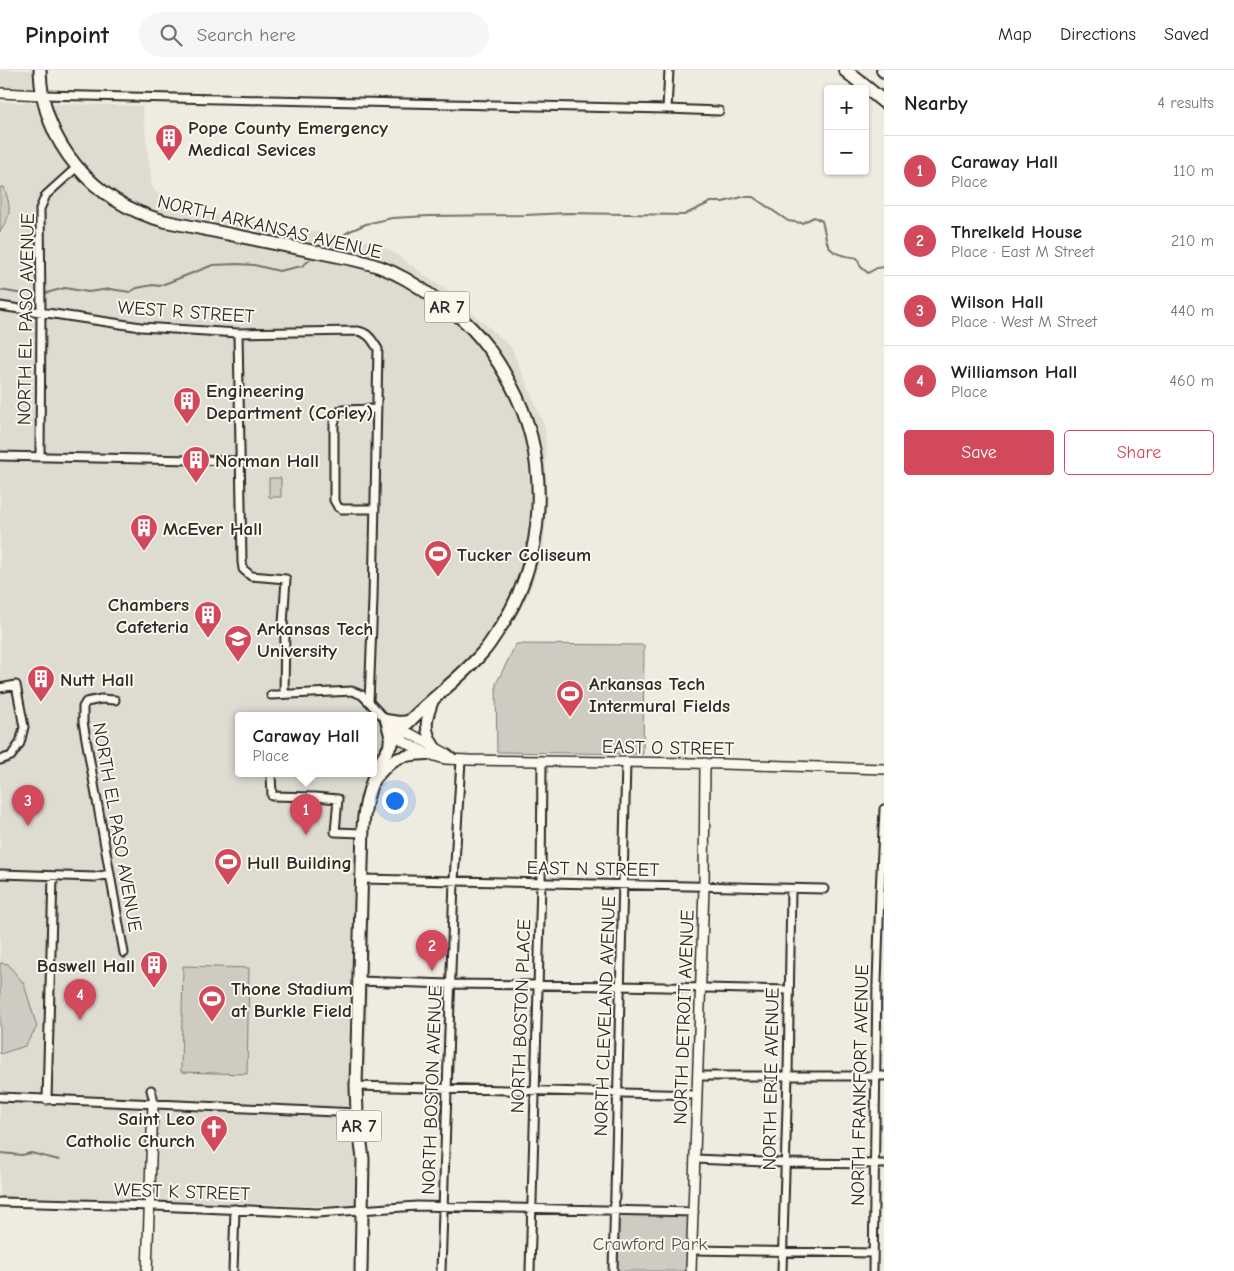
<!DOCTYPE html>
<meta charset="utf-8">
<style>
:root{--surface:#fff;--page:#f6f6f6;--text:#202124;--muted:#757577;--line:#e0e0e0;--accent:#d1495b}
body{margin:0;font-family:"Comic Neue",sans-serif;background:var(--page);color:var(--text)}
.controls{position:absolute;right:15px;top:15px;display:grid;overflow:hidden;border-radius:5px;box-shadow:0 1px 4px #0004}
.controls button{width:45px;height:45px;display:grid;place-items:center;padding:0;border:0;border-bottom:1px solid var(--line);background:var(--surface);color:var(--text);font:25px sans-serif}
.you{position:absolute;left:394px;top:730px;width:18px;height:18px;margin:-12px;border:4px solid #fff;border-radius:50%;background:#1a73e8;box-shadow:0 0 0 8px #1a73e833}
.badge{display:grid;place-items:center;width:32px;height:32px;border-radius:50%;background:var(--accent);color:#fff;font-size:16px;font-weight:700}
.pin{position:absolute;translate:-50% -41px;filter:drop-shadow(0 1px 2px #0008)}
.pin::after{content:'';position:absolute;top:26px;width:18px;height:15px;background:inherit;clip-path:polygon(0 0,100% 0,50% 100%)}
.popup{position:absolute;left:235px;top:642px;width:142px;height:65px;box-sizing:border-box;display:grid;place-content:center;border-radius:5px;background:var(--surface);filter:drop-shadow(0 1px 4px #0005);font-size:16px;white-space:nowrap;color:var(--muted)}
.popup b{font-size:19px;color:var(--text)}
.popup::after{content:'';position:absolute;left:50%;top:100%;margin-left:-10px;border:10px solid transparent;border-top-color:var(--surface)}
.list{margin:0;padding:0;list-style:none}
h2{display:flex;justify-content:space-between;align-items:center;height:65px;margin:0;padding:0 20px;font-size:21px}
h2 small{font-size:16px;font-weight:400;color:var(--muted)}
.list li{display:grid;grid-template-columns:32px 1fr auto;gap:15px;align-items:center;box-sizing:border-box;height:70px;padding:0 20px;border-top:1px solid var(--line)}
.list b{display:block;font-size:19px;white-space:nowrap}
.list p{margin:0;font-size:16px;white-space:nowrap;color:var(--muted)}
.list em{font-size:16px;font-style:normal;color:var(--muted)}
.actions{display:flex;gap:10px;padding:15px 20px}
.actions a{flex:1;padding:11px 0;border:1px solid var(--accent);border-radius:5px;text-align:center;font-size:18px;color:var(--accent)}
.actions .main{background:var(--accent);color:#fff}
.icon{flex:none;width:28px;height:28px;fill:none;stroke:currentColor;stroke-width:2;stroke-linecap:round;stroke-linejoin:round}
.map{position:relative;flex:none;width:884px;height:1201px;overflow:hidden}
header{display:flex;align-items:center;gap:30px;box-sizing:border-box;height:70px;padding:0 25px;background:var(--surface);border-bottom:1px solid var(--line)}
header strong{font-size:24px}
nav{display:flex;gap:28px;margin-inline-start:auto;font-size:18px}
.search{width:350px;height:45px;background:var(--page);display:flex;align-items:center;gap:12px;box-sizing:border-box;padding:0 18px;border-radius:28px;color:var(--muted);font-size:19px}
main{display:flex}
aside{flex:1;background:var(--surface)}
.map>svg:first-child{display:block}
</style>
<header>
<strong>Pinpoint</strong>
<div class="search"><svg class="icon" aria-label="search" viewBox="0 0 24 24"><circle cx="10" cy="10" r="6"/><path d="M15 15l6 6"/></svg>Search here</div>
<nav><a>Map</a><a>Directions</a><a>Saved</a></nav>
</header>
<main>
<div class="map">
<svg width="884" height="1201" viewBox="0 0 884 1201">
<rect width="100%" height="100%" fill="#eeebe0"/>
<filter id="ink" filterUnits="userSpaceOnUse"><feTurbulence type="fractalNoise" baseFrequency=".02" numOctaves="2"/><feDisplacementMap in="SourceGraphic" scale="10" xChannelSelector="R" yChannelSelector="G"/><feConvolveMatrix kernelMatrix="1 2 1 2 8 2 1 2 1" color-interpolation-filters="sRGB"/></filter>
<g filter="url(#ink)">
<path fill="#dedbd1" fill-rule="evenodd" d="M 0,0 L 40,0 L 43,25 L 0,23 Z
M 0,32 L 142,36 L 152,117 L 173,139 L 322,162 L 381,174 L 446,220 L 511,277 L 545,357 L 547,432 L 543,482 L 529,523 L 509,560 L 443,626 L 416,656 L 370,739 L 367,958 L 359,1136 L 0,1131 ZM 238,646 L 374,646 L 374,704 L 238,704 Z"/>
<path fill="#cecbc2" stroke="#7c7b76" d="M 0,117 L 4,117 C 11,138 12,143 0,162 Z
M 269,408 L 281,408 L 281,427 L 269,427 Z
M 516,574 L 644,575 L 643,684 L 497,682 L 496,614 Z
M 0,893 L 8,894 L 24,914 L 37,957 L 25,976 L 0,984 Z
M 183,896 L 249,898 L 247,1004 L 181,1002 Z
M 617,1143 L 690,1145 L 689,1201 L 616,1201 Z"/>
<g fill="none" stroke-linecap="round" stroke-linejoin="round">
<path stroke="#74726e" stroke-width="2" d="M 334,172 L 348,162 L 366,154 L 392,148 L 429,146 L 526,145 L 567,143 L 684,145 L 711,132 L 723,132 L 742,127 L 753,127 L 788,151 L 802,153 L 814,147 L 822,151 C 824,158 825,165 827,172 C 830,185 846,186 857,188 L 861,197 L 868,203 L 877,198 L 884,197
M 0,220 L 23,224
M 46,223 L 65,218 L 88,222 L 110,219 L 130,222 L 137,218 L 153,215 L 159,216 L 213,195 L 237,194 L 254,195 L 279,201 L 302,196 L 310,190
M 0,1083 L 22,1085 L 31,1083 L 59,1090"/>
<defs>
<path id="minor" d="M 43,25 L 667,39 L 719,41
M 667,39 L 669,0
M 0,236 L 141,257 L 238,263 L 358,261 C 369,263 372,270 378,279 L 373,529 L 369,632 L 386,650 L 399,662
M 238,263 L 242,492 L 243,499 L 251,506 L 286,509 L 283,554 L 285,561 L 284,624
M 0,386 L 240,391
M 40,386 L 41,242 L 40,139 L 46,125 L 77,97
M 375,439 L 342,439 L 338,437 L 334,430 L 334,353 L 338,344 L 341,340 L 377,339
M 0,618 L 16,615 L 24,657 L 20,673 L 11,686 L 0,690
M 271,625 L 352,621 L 362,625 L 369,632
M 115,630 L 101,629 L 86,632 L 83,637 L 83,652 L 124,883
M 271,704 L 272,726 L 315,727 L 338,729 L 335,762 L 362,763
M 0,804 L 95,807 L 110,804
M 361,809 L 824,819
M 358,911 L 450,914 L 621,916 L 789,920
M 698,1006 L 884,1006
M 356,1016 L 697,1025
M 151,1020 L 153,1028 L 153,1034
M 0,1027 L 357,1043
M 47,1030 L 53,806
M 695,1089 L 785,1093 L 884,1094
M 0,1132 L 155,1136 L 317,1143 L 417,1136 L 694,1142
M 692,1180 L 873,1183
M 233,1201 L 235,1139
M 441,1201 L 454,811 L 461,690
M 530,1201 L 541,813 L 542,692
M 613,1201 L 626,693
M 782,1201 L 788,1005 L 791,819
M 873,1201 L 877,913 L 880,823 L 884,739"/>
<path id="tertiary" d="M 0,23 L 43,25
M 452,688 L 447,684 L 409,663 L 399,662 L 403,671 L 428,684 L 445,689 L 469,690 L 691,693 L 884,699
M 147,1201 L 153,1034
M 691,1201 L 704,817 L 705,693"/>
<path id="primary" d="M 434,628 C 426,648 422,660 436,679
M 389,678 L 390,665 L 386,650 L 399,652 L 410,651
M 375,709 C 393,687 399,685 428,684"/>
<path id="trunk" d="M 40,0 C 42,74 94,132 164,151 L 351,189 C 361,191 371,194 380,197 C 399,204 417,215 433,227 C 441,233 449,238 457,245 C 478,261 498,290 510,313 C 552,390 547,491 496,564 C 492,570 488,577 483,582 C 458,611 426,632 401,660 C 398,664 395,668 392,673 C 375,698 365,726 363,757 L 356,1016 L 357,1043 L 363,1089 L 361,1201"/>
<path id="motorway" d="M 845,0 L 884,32
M 883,0 L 884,1"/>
</defs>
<use href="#minor" stroke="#2b2b2b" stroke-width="11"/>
<use href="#tertiary" stroke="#2b2b2b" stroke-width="12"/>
<use href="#primary" stroke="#2b2b2b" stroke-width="14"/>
<use href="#trunk" stroke="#2b2b2b" stroke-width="15"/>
<use href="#motorway" stroke="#2b2b2b" stroke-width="16"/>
<use href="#minor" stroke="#fbf7ec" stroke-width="7"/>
<use href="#tertiary" stroke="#fbf7ec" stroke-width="9"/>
<use href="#primary" stroke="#fbf7ec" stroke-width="10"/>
<use href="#trunk" stroke="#fbf7ec" stroke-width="11"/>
<use href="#motorway" stroke="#fbf7ec" stroke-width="12"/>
</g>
</g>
<defs>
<symbol id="building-pin" viewBox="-11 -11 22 30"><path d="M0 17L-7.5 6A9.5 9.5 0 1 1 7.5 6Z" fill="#d1495b" stroke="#fbf7ec"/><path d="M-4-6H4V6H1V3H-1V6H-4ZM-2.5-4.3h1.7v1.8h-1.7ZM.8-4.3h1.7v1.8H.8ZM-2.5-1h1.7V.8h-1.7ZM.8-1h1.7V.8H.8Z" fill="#fff"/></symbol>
<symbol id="stadium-pin" viewBox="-11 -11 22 30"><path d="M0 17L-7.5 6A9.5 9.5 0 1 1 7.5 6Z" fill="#d1495b" stroke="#fbf7ec"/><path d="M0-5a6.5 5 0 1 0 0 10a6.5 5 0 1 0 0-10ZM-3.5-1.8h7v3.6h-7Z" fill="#fff"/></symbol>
<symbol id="university-pin" viewBox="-11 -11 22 30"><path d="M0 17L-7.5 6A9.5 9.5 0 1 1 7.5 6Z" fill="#d1495b" stroke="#fbf7ec"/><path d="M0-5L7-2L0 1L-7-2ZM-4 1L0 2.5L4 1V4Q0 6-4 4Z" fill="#fff"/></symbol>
<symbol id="church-pin" viewBox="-11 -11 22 30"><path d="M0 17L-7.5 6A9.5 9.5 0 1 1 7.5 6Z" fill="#d1495b" stroke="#fbf7ec"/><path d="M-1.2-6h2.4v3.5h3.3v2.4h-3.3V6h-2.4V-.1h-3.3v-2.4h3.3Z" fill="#fff"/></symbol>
</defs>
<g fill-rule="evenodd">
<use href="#building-pin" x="153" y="52" width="32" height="43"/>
<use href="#building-pin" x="171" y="315" width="32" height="43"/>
<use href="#building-pin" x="180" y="374" width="32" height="43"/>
<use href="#building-pin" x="128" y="442" width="32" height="43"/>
<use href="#stadium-pin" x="422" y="468" width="32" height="43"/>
<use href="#building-pin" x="192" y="529" width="32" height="43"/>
<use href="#university-pin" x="222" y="553" width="32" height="43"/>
<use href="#building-pin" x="25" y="593" width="32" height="43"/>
<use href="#stadium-pin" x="554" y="608" width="32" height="43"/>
<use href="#stadium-pin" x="212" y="776" width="32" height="43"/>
<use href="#building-pin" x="138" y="879" width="32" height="43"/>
<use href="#stadium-pin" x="196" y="913" width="32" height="43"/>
<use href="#church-pin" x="198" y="1043" width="32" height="43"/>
</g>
<g text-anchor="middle" stroke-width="4" stroke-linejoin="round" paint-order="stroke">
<g fill="#fbf7ec" stroke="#696865" stroke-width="1">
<rect x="424.5" y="221.5" width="45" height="31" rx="4"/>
<rect x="336.5" y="1040.5" width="45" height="31" rx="4"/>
</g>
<g font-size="18" font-weight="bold" fill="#2b2b2b">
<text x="447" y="243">AR 7</text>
<text x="359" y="1062">AR 7</text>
</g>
<g font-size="19" font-weight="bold" fill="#2b2b2b" stroke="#fbf7ec" text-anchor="start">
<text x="188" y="64">Pope County Emergency<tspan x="188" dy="22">Medical Sevices</tspan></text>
<text x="206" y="327">Engineering<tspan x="206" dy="22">Department (Corley)</tspan></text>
<text x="215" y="397">Norman Hall</text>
<text x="163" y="465">McEver Hall</text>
<text x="457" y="491">Tucker Coliseum</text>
<text x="189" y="541" text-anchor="end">Chambers<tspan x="189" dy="22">Cafeteria</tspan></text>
<text x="257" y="565">Arkansas Tech<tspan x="257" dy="22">University</tspan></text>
<text x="60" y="616">Nutt Hall</text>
<text x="589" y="620">Arkansas Tech<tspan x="589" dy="22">Intermural Fields</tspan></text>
<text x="247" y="799">Hull Building</text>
<text x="135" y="902" text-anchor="end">Baswell Hall</text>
<text x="231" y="925">Thone Stadium<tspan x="231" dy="22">at Burkle Field</tspan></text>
<text x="195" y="1055" text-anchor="end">Saint Leo<tspan x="195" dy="22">Catholic Church</tspan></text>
</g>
<g font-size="19" fill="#2b2b2b" stroke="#fbf7ec">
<text transform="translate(270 156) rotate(13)" y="7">NORTH ARKANSAS AVENUE</text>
<text transform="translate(186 241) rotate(4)" y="7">WEST R STREET</text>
<text transform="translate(25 249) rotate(-89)" y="7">NORTH EL PASO AVENUE</text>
<text transform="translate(668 677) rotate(1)" y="7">EAST O STREET</text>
<text transform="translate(118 757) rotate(80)" y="7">NORTH EL PASO AVENUE</text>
<text transform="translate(593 798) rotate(1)" y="7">EAST N STREET</text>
<text transform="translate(520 946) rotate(-88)" y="7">NORTH BOSTON PLACE</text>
<text transform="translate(604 946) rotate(-88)" y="7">NORTH CLEVELAND AVENUE</text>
<text transform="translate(683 947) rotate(-88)" y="7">NORTH DETROIT AVENUE</text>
<text transform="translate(770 1009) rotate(-89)" y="7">NORTH ERIE AVENUE</text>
<text transform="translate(859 1015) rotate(-89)" y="7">NORTH FRANKFORT AVENUE</text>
<text transform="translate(431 1020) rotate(-88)" y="7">NORTH BOSTON AVENUE</text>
<text transform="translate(182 1121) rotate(2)" y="7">WEST K STREET</text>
</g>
<g font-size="19" fill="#545351" stroke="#fbf7ec">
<text x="650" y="1180">Crawford Park</text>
</g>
</g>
</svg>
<div class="controls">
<button>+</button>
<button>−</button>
</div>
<div class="you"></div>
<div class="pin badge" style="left:306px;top:765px">1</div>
<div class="popup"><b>Caraway Hall</b>Place</div>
<div class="pin badge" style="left:432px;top:901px">2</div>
<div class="pin badge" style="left:28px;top:756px">3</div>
<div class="pin badge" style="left:80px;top:950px">4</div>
</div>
<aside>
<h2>Nearby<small>4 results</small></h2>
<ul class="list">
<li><span class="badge">1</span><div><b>Caraway Hall</b><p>Place</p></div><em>110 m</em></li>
<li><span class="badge">2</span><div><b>Threlkeld House</b><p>Place · East M Street</p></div><em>210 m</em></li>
<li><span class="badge">3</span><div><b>Wilson Hall</b><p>Place · West M Street</p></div><em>440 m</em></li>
<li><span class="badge">4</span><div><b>Williamson Hall</b><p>Place</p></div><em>460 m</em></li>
</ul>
<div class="actions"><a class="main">Save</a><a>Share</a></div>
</aside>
</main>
